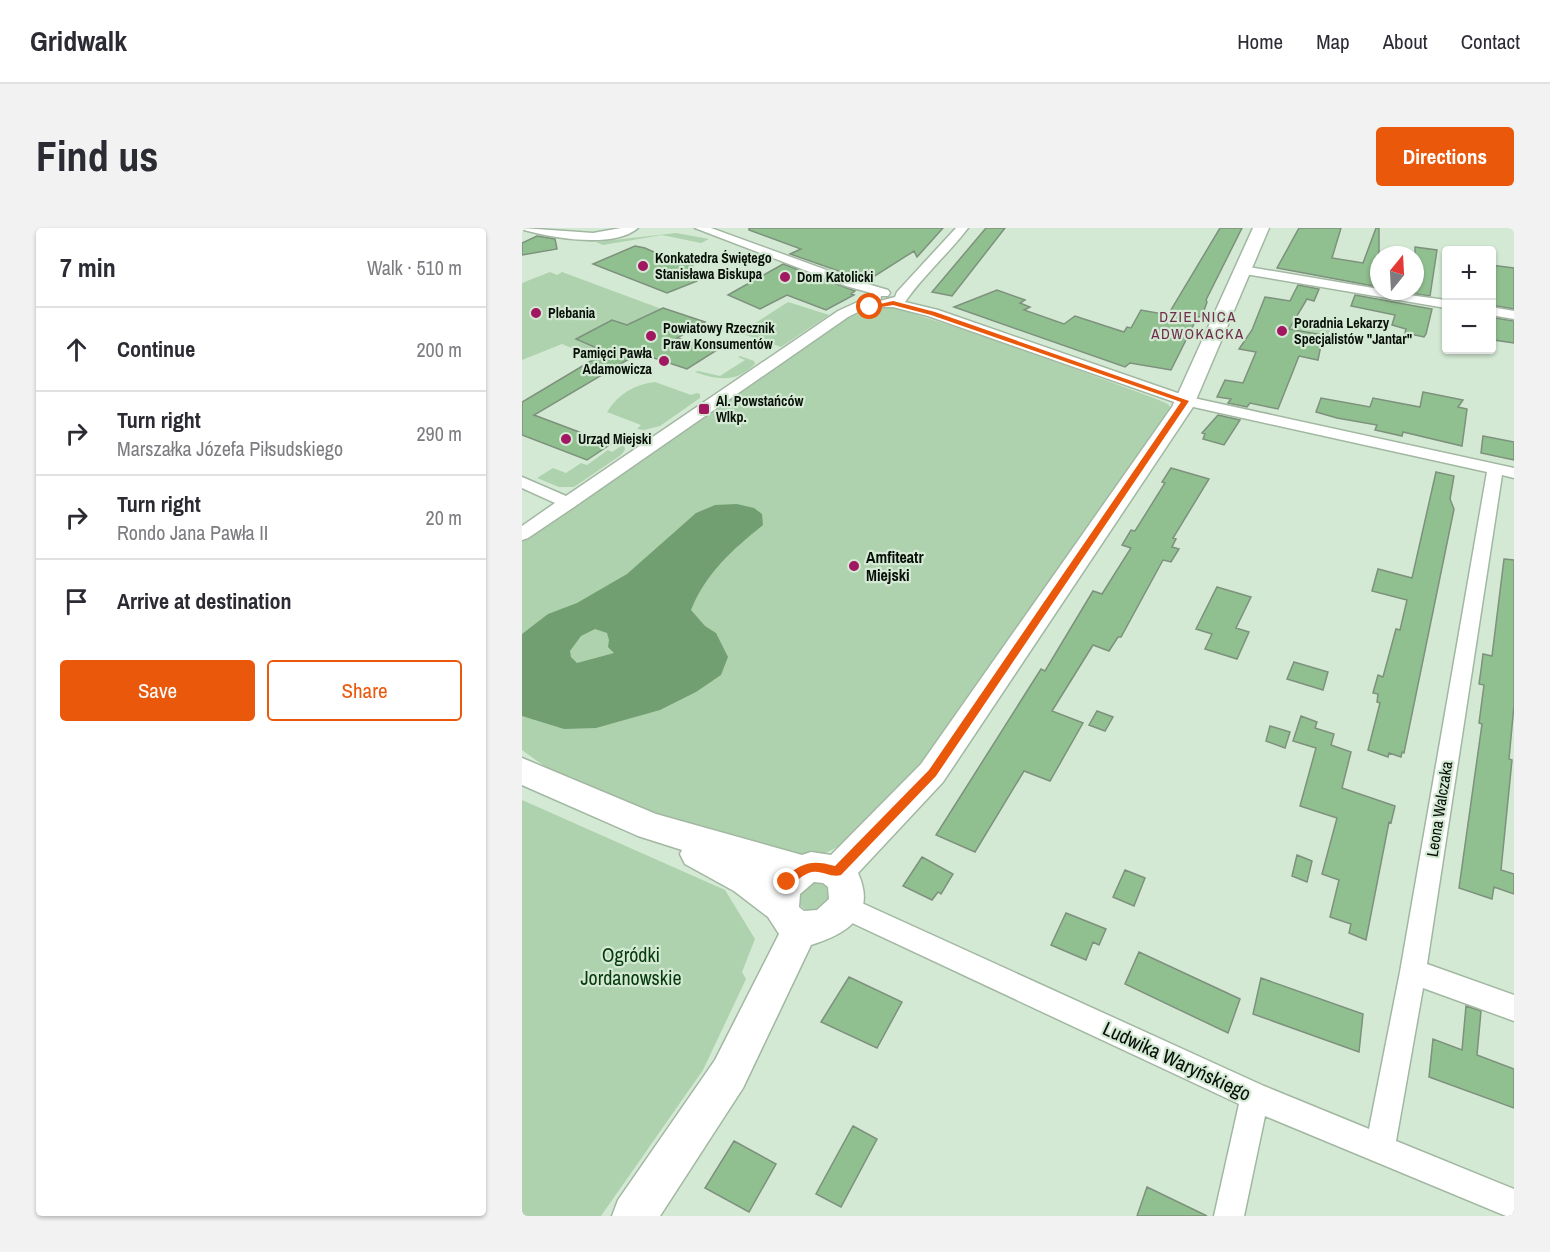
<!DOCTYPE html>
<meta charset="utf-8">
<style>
:root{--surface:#fff;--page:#f2f2f3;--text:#2b2b33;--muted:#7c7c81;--line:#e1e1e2;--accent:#ea580c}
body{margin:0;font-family:"Archivo Narrow",sans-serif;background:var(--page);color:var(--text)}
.controls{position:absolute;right:18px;top:18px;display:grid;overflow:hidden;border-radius:6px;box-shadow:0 2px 4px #0004}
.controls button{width:54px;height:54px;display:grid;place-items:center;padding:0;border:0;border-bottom:2px solid var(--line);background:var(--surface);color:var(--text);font:30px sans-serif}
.compass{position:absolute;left:848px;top:18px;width:54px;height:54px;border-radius:50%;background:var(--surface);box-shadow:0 2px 4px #0004;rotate:18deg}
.stop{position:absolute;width:18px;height:18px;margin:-14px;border:4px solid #ea580c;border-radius:50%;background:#fff}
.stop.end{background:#ea580c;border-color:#fff;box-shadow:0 2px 6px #0008}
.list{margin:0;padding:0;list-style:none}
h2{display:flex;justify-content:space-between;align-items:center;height:78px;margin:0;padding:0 24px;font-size:26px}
h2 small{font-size:20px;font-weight:400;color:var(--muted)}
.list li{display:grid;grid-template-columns:39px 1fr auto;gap:18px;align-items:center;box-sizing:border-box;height:84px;padding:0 24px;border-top:2px solid var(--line)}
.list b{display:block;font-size:22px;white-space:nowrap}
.list p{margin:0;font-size:20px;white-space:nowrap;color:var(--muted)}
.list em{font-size:20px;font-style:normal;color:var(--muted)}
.actions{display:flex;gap:12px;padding:18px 24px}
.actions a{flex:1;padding:14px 0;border:2px solid var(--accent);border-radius:6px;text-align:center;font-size:21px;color:var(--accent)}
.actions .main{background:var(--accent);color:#fff}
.icon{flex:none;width:33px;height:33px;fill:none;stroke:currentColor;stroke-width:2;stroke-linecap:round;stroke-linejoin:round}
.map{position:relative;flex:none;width:992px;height:988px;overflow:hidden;border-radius:6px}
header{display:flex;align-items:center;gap:36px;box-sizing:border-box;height:84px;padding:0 30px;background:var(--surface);border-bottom:2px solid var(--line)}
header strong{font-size:28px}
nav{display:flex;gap:33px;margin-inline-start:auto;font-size:21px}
.intro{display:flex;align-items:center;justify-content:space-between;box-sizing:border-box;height:144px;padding:0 36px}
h1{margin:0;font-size:42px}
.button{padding:15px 27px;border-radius:6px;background:var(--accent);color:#fff;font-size:21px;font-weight:700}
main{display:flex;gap:36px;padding:0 36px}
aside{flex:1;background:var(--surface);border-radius:6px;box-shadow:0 2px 4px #0004}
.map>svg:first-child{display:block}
</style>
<header>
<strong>Gridwalk</strong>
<nav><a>Home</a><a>Map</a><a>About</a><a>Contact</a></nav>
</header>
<div class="intro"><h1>Find us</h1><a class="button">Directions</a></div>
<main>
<aside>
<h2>7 min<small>Walk · 510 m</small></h2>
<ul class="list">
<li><svg class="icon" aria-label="ahead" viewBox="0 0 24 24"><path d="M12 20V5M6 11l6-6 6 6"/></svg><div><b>Continue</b></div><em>200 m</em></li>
<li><svg class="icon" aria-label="right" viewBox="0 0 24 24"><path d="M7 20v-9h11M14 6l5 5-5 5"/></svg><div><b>Turn right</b><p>Marszałka Józefa Piłsudskiego</p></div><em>290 m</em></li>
<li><svg class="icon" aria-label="right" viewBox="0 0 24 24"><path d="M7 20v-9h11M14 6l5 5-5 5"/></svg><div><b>Turn right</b><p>Rondo Jana Pawła II</p></div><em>20 m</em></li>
<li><svg class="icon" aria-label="arrive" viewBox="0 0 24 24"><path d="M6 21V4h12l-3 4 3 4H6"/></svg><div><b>Arrive at destination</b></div></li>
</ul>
<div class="actions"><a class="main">Save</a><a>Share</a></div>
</aside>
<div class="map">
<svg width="992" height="988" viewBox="0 0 992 988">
<rect width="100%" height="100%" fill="#d3e9d3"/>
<path fill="#aed1ae" d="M 154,5 L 187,11 L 179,15 L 140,7 L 81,17 L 74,14 Z
M 28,44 L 35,47 L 40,44 L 153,86 L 139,87 L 66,127 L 40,116 L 0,132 L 0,55 Z
M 266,74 L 307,87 L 259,119 L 218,105 Z
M 367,78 L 480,114 L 632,170 L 646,176 L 650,182 L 401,541 L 321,616 L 298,628 L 270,633 L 154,598 L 29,543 L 0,522 L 0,312 L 317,93 L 349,81 Z
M 750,88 L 809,97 L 802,121 L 795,120 L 795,117 L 800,117 L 801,107 L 769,101 L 771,93 Z
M 218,128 L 232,133 L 233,136 C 215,155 195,152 173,144 L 176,143 L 198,148 L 223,132 L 216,129 Z
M 133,154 L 169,167 L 175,165 L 178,166 L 178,170 L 138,198 L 122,202 L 115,201 L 119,197 L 85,184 C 96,166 113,156 133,154 Z
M 102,216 L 103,222 L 99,227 L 52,259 L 37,259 L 15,250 L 31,240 L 44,245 L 59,235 L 65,237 L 86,222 L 90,224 Z
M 0,572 L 203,662 L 233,711 L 220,744 L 224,751 L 181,842 L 79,988 L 0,988 Z
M 292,654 L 303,657 L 308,669 L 297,682 L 285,683 L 276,675 L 278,662 Z"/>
<path fill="#729f72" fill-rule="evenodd" d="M 215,276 L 232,280 L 240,286 L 241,297 C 210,322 184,345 169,382 L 183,398 L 194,405 L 206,429 L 199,447 L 174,464 L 138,482 L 74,500 L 42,501 L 0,488 L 0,406 L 26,386 L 55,375 L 105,346 L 174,285 L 193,277 ZM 73,401 L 85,405 L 87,412 L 86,419 L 92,425 L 55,435 L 49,429 L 48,423 L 59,408 Z"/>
<path fill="#90bf90" stroke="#7d917d" stroke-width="1.5" d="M 227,0 L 421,0 L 395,29 L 392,23 L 345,53 L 268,26 L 279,21 L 227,2 Z
M 464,0 L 483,0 L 430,68 L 410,64 Z
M 698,0 L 720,0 L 684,72 L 685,74 L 680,88 L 676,89 L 672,96 L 649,142 L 608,135 L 603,139 L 432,79 L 475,62 L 503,72 L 498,75 L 508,79 L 502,82 L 542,96 L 553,88 L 602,104 L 605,99 L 609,100 L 619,82 L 646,87 Z
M 777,0 L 819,0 L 810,30 L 841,35 L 854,0 L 857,0 L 857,59 L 755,40 Z
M 15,8 L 33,11 L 35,21 L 0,27 L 0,15 Z
M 113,18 L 123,20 L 147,31 L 152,29 L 170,35 L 175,53 L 145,65 L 71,36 Z
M 893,19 L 915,22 L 908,68 L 874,63 L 893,63 Z
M 261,36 L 333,63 L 329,66 L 332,67 L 304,82 L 265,67 L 238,81 L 206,67 Z
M 969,37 L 992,40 L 992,81 L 969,77 Z
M 776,57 L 797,61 L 792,73 L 785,71 L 767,101 L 801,107 L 796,132 L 777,128 L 756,181 L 728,175 L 725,179 L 706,175 L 709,171 L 695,169 L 703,152 L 721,155 L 734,124 L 717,121 L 730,102 L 743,69 L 768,73 Z
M 833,67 L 910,81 L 904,106 L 902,109 L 883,105 L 884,101 L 870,97 L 873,87 L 829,78 Z
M 141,80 L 183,94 L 155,110 L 195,122 L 165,141 L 117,125 L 12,187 L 89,216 L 65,232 L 0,207 L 0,174 L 84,124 L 54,111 L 90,92 L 105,97 Z
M 973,90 L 992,93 L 992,115 L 972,112 Z
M 901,164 L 941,172 L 936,179 L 945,181 L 940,218 L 881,204 L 880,208 L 853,202 L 855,197 L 815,190 L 794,184 L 799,170 L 848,179 L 851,170 L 898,179 Z
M 696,187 L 718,192 L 702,217 L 681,211 L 683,206 L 680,205 Z
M 961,208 L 992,214 L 992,232 L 959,225 Z
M 649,240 L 687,251 L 651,310 L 654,311 L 650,319 L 657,321 L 649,334 L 641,332 L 599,409 L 596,409 L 587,423 L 571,417 L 530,483 L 561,495 L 528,553 L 502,543 L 453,624 L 414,607 L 519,441 L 523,443 L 571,363 L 580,366 L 609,320 L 600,317 L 609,302 L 613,303 L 643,255 L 640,254 Z
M 914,244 L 932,248 L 928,271 L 932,281 L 882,525 L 880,524 L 879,529 L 867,525 L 866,529 L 846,522 L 858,475 L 855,474 L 856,466 L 851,465 L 856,447 L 861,449 L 874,401 L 878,402 L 885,372 L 850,363 L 856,341 L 890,350 Z
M 982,331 L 992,332 L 992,477 L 987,531 L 990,532 L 979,642 L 992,646 L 992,666 L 972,659 L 970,671 L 937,660 L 960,496 L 957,495 L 962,457 L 957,456 L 959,442 L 961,426 L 970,428 Z
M 695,359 L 729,369 L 714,400 L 727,404 L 715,431 L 683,421 L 690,406 L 674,401 Z
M 772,434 L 806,444 L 801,462 L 765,451 Z
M 575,483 L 591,489 L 583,503 L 567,497 Z
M 779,488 L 795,494 L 793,500 L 812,506 L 809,517 L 829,524 L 820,560 L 873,578 L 869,595 L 867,594 L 844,712 L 827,705 L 829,696 L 808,689 L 817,652 L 800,646 L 815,590 L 778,578 L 794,520 L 771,513 Z
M 748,498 L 768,504 L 763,520 L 744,513 Z
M 775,627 L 790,633 L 785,654 L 770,648 Z
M 400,629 L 431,646 L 419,666 L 416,664 L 410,672 L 381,658 Z
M 603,642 L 623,650 L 612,678 L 591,669 Z
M 544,685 L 584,701 L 577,717 L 571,714 L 564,732 L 529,717 Z
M 617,724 L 718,771 L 706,805 L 603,756 Z
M 327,749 L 380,774 L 355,820 L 299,794 Z
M 739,750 L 841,786 L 837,824 L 731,786 Z
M 944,778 L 959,783 L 955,827 L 992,841 L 992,880 L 907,849 L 911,811 L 940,822 Z
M 331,898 L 355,911 L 319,979 L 294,966 Z
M 212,913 L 254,936 L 227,984 L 183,960 Z
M 625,959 L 685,988 L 615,988 Z"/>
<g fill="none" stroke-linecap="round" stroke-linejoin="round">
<defs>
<path id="street" d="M 0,0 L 71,5 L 99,0 L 116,0 C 91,21 31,10 2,2 Z
M 173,0 L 189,0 L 332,52 L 366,62 L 368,65 L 366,68 L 359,68 L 358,73 L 326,89 L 52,279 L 6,310 L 0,312 L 0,298 L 33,275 L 0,260 L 0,249 L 44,268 L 316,83 L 353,66 L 324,58 Z
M 434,0 L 446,0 C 426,26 400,49 383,74 L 416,82 L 667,169 L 992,240 L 992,250 L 980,247 L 905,736 L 992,767 L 992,793 L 901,760 L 874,913 L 992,961 L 992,988 L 984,988 L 743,888 L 722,988 L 692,988 L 717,876 L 313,687 L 310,679 L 313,671 L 322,668 L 331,671 L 742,858 L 847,901 L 878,744 L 965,244 L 658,176 L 406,88 L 371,79 L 358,79 L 356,76 L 358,73 L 373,69 L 375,64 Z
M 721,38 L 857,61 L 857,63 L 924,72 L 924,80 L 717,45 L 715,42 Z
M 969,79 L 992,83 L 992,91 L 969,87 Z"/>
<path id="secondary" d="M 731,0 L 747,0 L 671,179 L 421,554 L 336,645 C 355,687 325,706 289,717 L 221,860 L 138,988 L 90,988 L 96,972 L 193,832 L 257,706 L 246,689 L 212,663 L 163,636 L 158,626 L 160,622 L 116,608 L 0,557 L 0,530 L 134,586 L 280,627 L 289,624 L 309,627 L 399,536 L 650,179 ZM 292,654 L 301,655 L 306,659 L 307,671 L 295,682 L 282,683 L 277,679 L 278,666 Z"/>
</defs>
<use href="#street" stroke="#a2b7a2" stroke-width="3"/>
<use href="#secondary" stroke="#a2b7a2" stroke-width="3"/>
<use href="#street" fill="#fff" fill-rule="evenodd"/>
<use href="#secondary" fill="#fff" fill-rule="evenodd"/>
</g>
<path fill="#ea580c" d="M 371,73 L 413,84 L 667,173 L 414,548 L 319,647 C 309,650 300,642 290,644 C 280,646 274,655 265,659 L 261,658 L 261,650 C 280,635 289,631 313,638 L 407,542 L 659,174 L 409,87 L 371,77 L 348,81 L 345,79 Z"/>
<g fill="#a21761" stroke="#d3e9d3" stroke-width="2">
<circle cx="121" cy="38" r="6"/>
<circle cx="263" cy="49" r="6"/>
<circle cx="14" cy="85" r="6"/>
<circle cx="760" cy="103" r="6"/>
<circle cx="129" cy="108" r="6"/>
<circle cx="142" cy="133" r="6"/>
<rect x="176" y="175" width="12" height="12" rx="3"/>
<circle cx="44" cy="211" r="6"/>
<circle cx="332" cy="338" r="6"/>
</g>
<g text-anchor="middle" stroke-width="4.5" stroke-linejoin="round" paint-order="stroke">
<g font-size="14" font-weight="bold" fill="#080f08" stroke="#d3e9d3" text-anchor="start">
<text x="133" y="35">Konkatedra Świętego<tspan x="133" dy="16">Stanisława Biskupa</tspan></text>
<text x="275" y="54">Dom Katolicki</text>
<text x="26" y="90">Plebania</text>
<text x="772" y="100">Poradnia Lekarzy<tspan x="772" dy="16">Specjalistów "Jantar"</tspan></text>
<text x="141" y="105">Powiatowy Rzecznik<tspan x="141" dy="16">Praw Konsumentów</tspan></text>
<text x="130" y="130" text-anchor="end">Pamięci Pawła<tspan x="130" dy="16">Adamowicza</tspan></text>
<text x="194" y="178">Al. Powstańców<tspan x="194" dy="16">Wlkp.</tspan></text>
<text x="56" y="216">Urząd Miejski</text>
</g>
<g font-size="15" letter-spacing="1.5" fill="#712e4c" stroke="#d3e9d3">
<text x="676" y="94">DZIELNICA<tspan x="676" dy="17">ADWOKACKA</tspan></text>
</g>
<g font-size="16" font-weight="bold" fill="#080f08" stroke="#d3e9d3" text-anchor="start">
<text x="344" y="335">Amfiteatr<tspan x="344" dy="18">Miejski</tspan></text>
</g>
<g font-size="16" fill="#080f08" stroke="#d3e9d3">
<text transform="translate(917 581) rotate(-81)" y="6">Leona Walczaka</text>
</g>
<g font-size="20" fill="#063a0d" stroke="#d3e9d3">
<text x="109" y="734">Ogródki<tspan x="109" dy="23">Jordanowskie</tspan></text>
</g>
<g font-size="20" fill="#080f08" stroke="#d3e9d3">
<text transform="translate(655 833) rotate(25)" y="7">Ludwika Waryńskiego</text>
</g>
</g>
</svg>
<div class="controls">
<button>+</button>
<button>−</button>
</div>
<svg class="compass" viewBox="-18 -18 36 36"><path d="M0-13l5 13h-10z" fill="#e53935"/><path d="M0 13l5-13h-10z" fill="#7c7c81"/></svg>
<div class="stop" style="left:348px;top:79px"></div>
<div class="stop end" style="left:265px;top:654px"></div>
</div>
</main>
